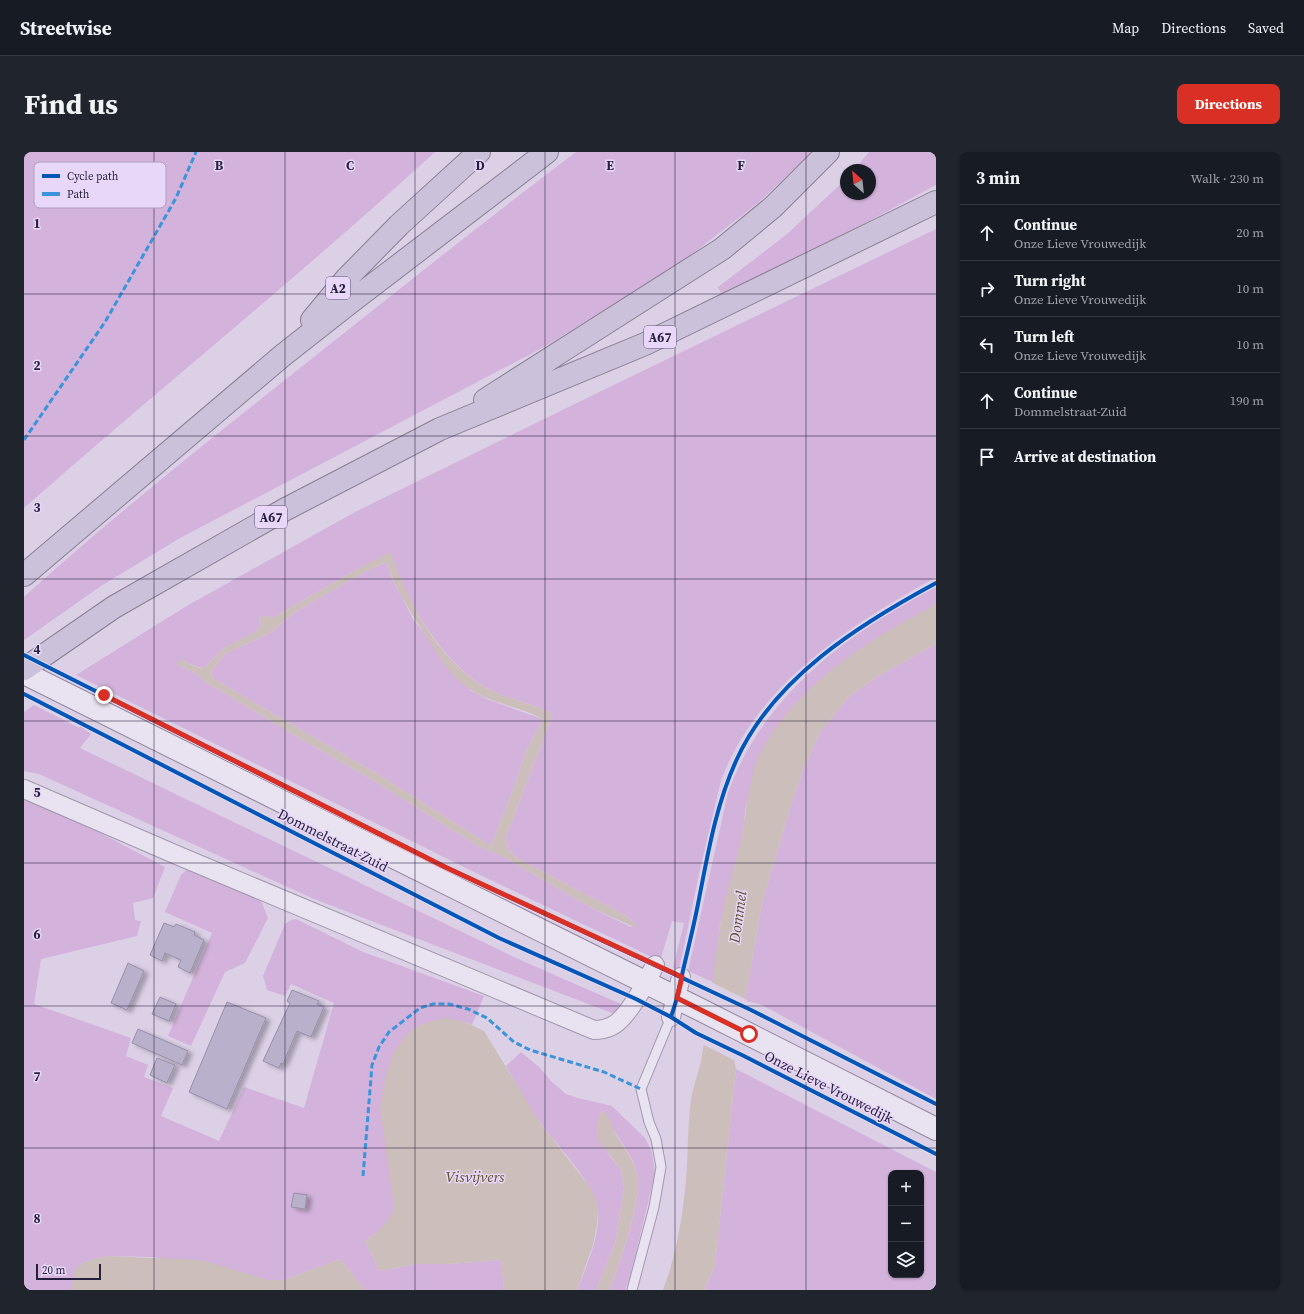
<!DOCTYPE html>
<meta charset="utf-8">
<style>
:root{--surface:#171b24;--page:#20242c;--text:#f1f3f6;--muted:#9ea1a6;--line:#363941;--accent:#d93025}
body{margin:0;font-family:"Source Serif 4",serif;background:var(--page);color:var(--text)}
.controls{position:absolute;right:12px;bottom:12px;display:grid;overflow:hidden;border-radius:8px;box-shadow:0 1px 3px #0004}
.controls button{width:36px;height:36px;display:grid;place-items:center;padding:0;border:0;border-bottom:1px solid var(--line);background:var(--surface);color:var(--text);font:20px sans-serif}
.compass{position:absolute;left:816px;top:12px;width:36px;height:36px;border-radius:50%;background:var(--surface);box-shadow:0 1px 3px #0004;rotate:333deg}
.scale{position:absolute;left:12px;bottom:10px;width:65px;box-sizing:border-box;padding-left:4px;border:2px solid #271f3e;border-top:0;font-size:11px;line-height:14px;white-space:nowrap;color:#271f3e;-webkit-text-stroke:3px #e8d7f8;paint-order:stroke}
.stop{position:absolute;width:12px;height:12px;margin:-9px;border:3px solid #d93025;border-radius:50%;background:#fff}
.stop.end{background:#d93025;border-color:#fff;box-shadow:0 1px 4px #0008}
.list{margin:0;padding:0;list-style:none}
h2{display:flex;justify-content:space-between;align-items:center;height:52px;margin:0;padding:0 16px;font-size:17px}
h2 small{font-size:13px;font-weight:400;color:var(--muted)}
.list li{display:grid;grid-template-columns:26px 1fr auto;gap:12px;align-items:center;box-sizing:border-box;height:56px;padding:0 16px;border-top:1px solid var(--line)}
.list b{display:block;font-size:15px;white-space:nowrap}
.list p{margin:0;font-size:13px;white-space:nowrap;color:var(--muted)}
.list em{font-size:13px;font-style:normal;color:var(--muted)}
.icon{flex:none;width:22px;height:22px;fill:none;stroke:currentColor;stroke-width:2;stroke-linecap:round;stroke-linejoin:round}
.map{position:relative;flex:none;width:912px;height:1138px;overflow:hidden;border-radius:8px}
header{display:flex;align-items:center;gap:24px;box-sizing:border-box;height:56px;padding:0 20px;background:var(--surface);border-bottom:1px solid var(--line)}
header strong{font-size:19px}
nav{display:flex;gap:22px;margin-inline-start:auto;font-size:14px}
.intro{display:flex;align-items:center;justify-content:space-between;box-sizing:border-box;height:96px;padding:0 24px}
h1{margin:0;font-size:28px}
.button{padding:10px 18px;border-radius:8px;background:var(--accent);color:#fff;font-size:14px;font-weight:700}
main{display:flex;gap:24px;padding:0 24px}
aside{flex:1;background:var(--surface);border-radius:8px;box-shadow:0 1px 3px #0004}
.map>svg:first-child{display:block}
</style>
<header>
<strong>Streetwise</strong>
<nav><a>Map</a><a>Directions</a><a>Saved</a></nav>
</header>
<div class="intro"><h1>Find us</h1><a class="button">Directions</a></div>
<main>
<div class="map">
<svg width="912" height="1138" viewBox="0 0 912 1138">
<defs>
<filter id="shadow"><feDropShadow dx="4.5" dy="2.5" stdDeviation="2" flood-color="#0004"/></filter>
</defs>
<rect width="100%" height="100%" fill="#dcd0e7"/>
<path fill="#d3b2db" fill-rule="evenodd" d="M 0,0 L 411,0 C 277,123 136,236 0,356 Z
M 552,0 L 788,0 L 735,50 L 654,113 L 520,195 L 156,386 L 77,434 L 0,488 L 0,445 C 87,366 179,293 271,220 C 364,146 457,72 552,0 Z
M 845,0 L 912,0 L 912,33 L 793,97 L 697,142 L 694,135 L 762,83 L 822,27 L 822,42 L 846,42 L 846,18 L 830,18 Z
M 912,77 L 912,425 C 827,473 735,530 698,626 C 694,639 691,654 688,667 C 675,717 666,768 655,818 L 649,816 L 660,771 L 648,769 L 636,809 L 448,719 L 52,523 L 161,455 L 331,360 L 567,244 ZM 367,402 C 383,450 418,511 463,536 C 484,547 508,551 529,562 L 482,685 L 484,697 L 493,706 L 603,764 L 612,773 L 607,775 L 568,756 L 478,704 L 454,694 L 352,630 L 270,583 L 180,529 L 170,520 L 153,513 L 157,508 C 165,510 172,516 180,516 L 200,496 L 233,479 L 237,475 L 236,466 L 240,464 L 250,465 L 337,415 Z
M 360,411 L 363,412 L 368,426 L 389,467 L 446,538 L 463,547 L 518,567 L 518,570 L 502,598 L 492,630 L 467,694 L 357,624 L 190,527 L 187,520 L 201,502 L 246,481 L 270,461 L 333,424 Z
M 912,435 L 912,452 L 847,490 L 792,532 L 754,574 L 741,593 L 722,654 L 718,685 L 696,773 L 689,830 L 664,819 L 704,641 C 739,543 824,481 912,435 Z
M 912,492 L 912,947 L 736,852 L 721,849 L 738,751 L 768,650 L 779,618 L 797,579 L 825,545 L 854,524 Z
M 10,553 L 55,576 L 56,574 L 67,582 L 56,596 L 492,806 L 599,853 L 593,863 L 290,747 L 15,622 L 0,619 L 0,560 Z
M 0,646 L 42,663 L 141,715 L 129,746 L 109,751 L 111,768 L 117,769 L 113,784 L 17,807 L 10,852 L 107,886 L 102,904 L 124,913 L 120,925 L 149,936 L 137,964 L 195,989 L 220,935 L 280,956 L 310,851 L 267,832 L 261,844 L 243,838 L 239,824 L 261,772 C 265,769 270,766 274,768 L 339,800 L 460,844 L 448,873 L 441,870 L 365,1013 L 370,1054 L 367,1065 L 356,1078 L 341,1089 L 356,1119 L 392,1112 L 425,1112 L 477,1108 L 480,1138 L 341,1138 L 316,1107 L 260,1128 L 245,1128 L 129,1105 L 83,1104 L 60,1110 L 52,1117 L 47,1138 L 0,1138 Z
M 166,715 L 236,746 L 244,766 L 221,811 L 201,820 L 167,894 L 144,884 L 188,781 L 141,760 L 157,723 Z
M 497,900 L 515,915 L 527,929 L 542,942 L 554,946 L 588,954 L 621,986 L 628,1000 L 631,1022 L 606,1125 L 601,1138 L 586,1138 C 595,1111 619,1049 613,1022 C 610,1006 600,995 592,982 C 585,971 587,969 576,961 L 573,983 L 585,1003 L 597,1018 L 600,1036 L 591,1092 L 572,1138 L 553,1138 C 562,1115 576,1085 574,1059 C 572,1033 534,995 518,973 C 505,955 493,933 482,914 Z
M 712,917 L 912,1020 L 912,1138 L 681,1138 L 691,1113 ZM 867,1021 L 897,1021 L 897,1123 L 867,1123 Z"/>
<path fill="#ccbebb" fill-rule="evenodd" d="M 364,401 L 367,402 C 385,451 415,510 463,536 C 484,547 508,551 529,562 L 482,685 L 484,697 L 493,706 L 603,764 L 612,773 L 610,775 L 568,756 L 478,704 L 454,694 L 352,630 L 270,583 L 180,529 L 170,520 L 153,513 L 154,509 L 157,508 C 165,510 172,517 180,516 L 200,496 L 233,479 L 237,472 L 236,466 L 240,464 L 250,465 L 337,415 ZM 360,411 L 363,412 C 373,440 388,463 404,487 C 416,507 427,525 447,538 C 469,552 495,554 518,567 L 518,570 L 502,598 L 492,630 L 467,694 L 357,624 L 190,527 L 187,520 L 201,502 L 246,481 L 270,461 L 333,424 Z
M 912,452 L 912,492 L 854,524 L 825,545 L 797,579 L 779,618 L 768,650 L 738,751 L 721,849 L 709,903 L 712,917 L 691,1113 L 681,1138 L 639,1138 C 654,1099 660,1056 663,1015 C 664,993 664,970 667,948 C 669,933 676,918 678,903 C 686,860 689,817 696,774 C 700,745 711,716 717,687 C 724,654 724,622 741,592 C 780,527 847,487 912,452 Z
M 422,866 L 441,870 L 460,879 L 517,972 L 565,1034 L 572,1047 L 574,1059 L 573,1073 L 569,1093 L 553,1138 L 480,1138 L 477,1108 L 425,1112 L 392,1112 L 356,1119 L 341,1089 C 355,1079 366,1071 370,1054 L 356,956 L 361,928 L 369,901 L 384,881 L 400,871 Z
M 578,959 C 586,962 587,974 591,981 C 599,995 609,1006 613,1022 C 619,1048 595,1111 586,1138 L 572,1138 L 591,1092 L 600,1036 L 597,1018 L 575,989 L 573,983 L 575,964 Z
M 83,1104 L 177,1108 L 245,1128 L 260,1128 L 316,1107 L 341,1138 L 47,1138 L 51,1117 L 60,1110 Z"/>
<path fill="#dcd0e7" d="M 687,830 L 723,848 L 711,903 L 712,909 L 678,892 Z"/>
<path fill="#b9b1cc" stroke="#978fa8" filter="url(#shadow)" d="M 140,771 L 150,775 L 152,772 L 171,780 L 170,783 L 180,788 L 166,821 L 154,815 L 157,808 L 141,801 L 138,809 L 126,803 Z
M 104,811 L 120,819 L 103,858 L 87,851 Z
M 268,838 L 295,849 L 293,852 L 300,855 L 287,885 L 273,879 L 259,912 L 257,911 L 255,916 L 239,909 L 266,851 L 263,849 Z
M 136,845 L 152,852 L 145,869 L 128,862 Z
M 203,850 L 242,866 L 203,957 L 165,940 Z
M 114,877 L 164,899 L 158,913 L 108,891 Z
M 133,906 L 151,913 L 143,931 L 126,923 Z
M 270,1041 L 283,1043 L 281,1057 L 267,1055 Z"/>
<g fill="none" stroke-linecap="round" stroke-linejoin="round">
<defs>
<path id="service" d="M 608,1138 L 630,1055 L 637,1015 L 632,987 L 625,970 L 617,937 L 647,865"/>
<path id="minor" d="M 0,637 L 155,704 L 570,878 C 576,878 582,877 588,874 C 604,866 623,829 631,813
M 647,865 L 657,825"/>
<path id="secondary" d="M 0,521 L 675,857 L 912,977"/>
<path id="motorway" d="M 288,168 L 322,127 L 375,73 L 455,0
M 461,248 L 698,97 L 749,55 L 804,0
M 0,423 L 258,204 L 324,152 L 523,0
M 0,517 L 90,455 L 260,358 L 416,277 L 621,192 L 912,50"/>
</defs>
<use href="#service" stroke="#a198ad" stroke-width="11"/>
<use href="#minor" stroke="#a198ad" stroke-width="20"/>
<use href="#secondary" stroke="#91889d" stroke-width="24"/>
<use href="#motorway" stroke="#877f92" stroke-width="24"/>
<use href="#service" stroke="#e9e2f0" stroke-width="9"/>
<use href="#minor" stroke="#e9e2f0" stroke-width="18"/>
<use href="#secondary" stroke="#e9e2f0" stroke-width="22"/>
<use href="#motorway" stroke="#ccc1db" stroke-width="22"/>
<path stroke="#3b94da" stroke-width="3" stroke-dasharray="6 3" stroke-linecap="butt" d="M 0,288 L 81,170 L 152,46 L 172,0
M 339,1024 L 348,913 L 355,895 L 365,880 L 396,856 L 409,852 L 425,852 L 444,857 L 463,866 L 490,890 L 506,898 L 580,920 L 617,937"/>
<defs>
<path id="cycleway" d="M 0,503 L 421,715 L 727,858 L 912,952
M 0,542 L 475,786 L 612,847 L 647,865 L 672,881 L 720,904 L 912,1002
M 647,865 L 653,846 C 659,816 667,787 673,757 C 683,707 691,655 712,609 C 749,526 836,472 912,431"/>
</defs>
<use href="#cycleway" stroke="#e8d7f8" stroke-width="6"/>
<use href="#cycleway" stroke="#0057b8" stroke-width="4"/>
</g>
<g fill="none" stroke-linecap="round" stroke-linejoin="round">
<path stroke="#d93025" stroke-width="5" d="M 80,543 L 421,715 L 658,825 L 653,846 L 725,882"/>
</g>
<path fill="none" stroke="#271f3e" stroke-width="1" stroke-opacity="0.55" d="M 130,0 L 130,1138M 261,0 L 261,1138M 391,0 L 391,1138M 521,0 L 521,1138M 651,0 L 651,1138M 782,0 L 782,1138M 0,142 L 912,142M 0,284 L 912,284M 0,427 L 912,427M 0,569 L 912,569M 0,711 L 912,711M 0,854 L 912,854M 0,996 L 912,996"/>
<g text-anchor="middle" stroke-width="3" stroke-linejoin="round" paint-order="stroke">
<g fill="#e8d7f8" stroke="#615676" stroke-width="1">
<rect x="302" y="125" width="24" height="22" rx="3"/>
<rect x="620" y="174" width="32" height="22" rx="3"/>
<rect x="231" y="354" width="32" height="22" rx="3"/>
</g>
<g font-size="13" font-weight="bold" fill="#271f3e">
<text x="314" y="141">A2</text>
<text x="636" y="190">A67</text>
<text x="247" y="370">A67</text>
</g>
<g font-size="14" fill="#271f3e" stroke="#e8d7f8">
<text transform="translate(309 688) rotate(27)" y="5">Dommelstraat-Zuid</text>
<text transform="translate(805 935) rotate(27)" y="5">Onze Lieve Vrouwedijk</text>
</g>
<g font-size="15" font-style="italic" fill="#5f512d" stroke="#e8d7f8">
<text transform="translate(714 765) rotate(-82)" y="5">Dommel</text>
<text x="451" y="1030">Visvijvers</text>
</g>
</g>
<rect x="10" y="10" width="132" height="46" rx="6" fill="#e8d7f8" stroke="#aea0c0" stroke-width="1"/>
<rect x="18" y="22" width="18" height="4" fill="#0057b8"/>
<rect x="18" y="40" width="18" height="4" fill="#3b94da"/>
<g font-size="11" fill="#271f3e">
<text x="43" y="28">Cycle path</text>
<text x="43" y="46">Path</text>
</g>
<g font-size="13" text-anchor="middle" font-weight="bold" fill="#271f3e" stroke="#e8d7f8" stroke-width="3" stroke-linejoin="round" paint-order="stroke">
<text x="195" y="18">B</text>
<text x="326" y="18">C</text>
<text x="456" y="18">D</text>
<text x="586" y="18">E</text>
<text x="717" y="18">F</text>
<text x="13" y="76">1</text>
<text x="13" y="218">2</text>
<text x="13" y="360">3</text>
<text x="13" y="502">4</text>
<text x="13" y="645">5</text>
<text x="13" y="787">6</text>
<text x="13" y="929">7</text>
<text x="13" y="1071">8</text>
</g>
</svg>
<div class="controls">
<button>+</button>
<button>−</button>
<button><svg class="icon" aria-label="layers" viewBox="0 0 24 24"><path d="M12 4l9 5-9 5-9-5zM3 14l9 5 9-5"/></svg></button>
</div>
<svg class="compass" viewBox="-18 -18 36 36"><path d="M0-13l5 13h-10z" fill="#e53935"/><path d="M0 13l5-13h-10z" fill="#9ea1a6"/></svg>
<div class="scale">20 m</div>
<div class="stop" style="left:725px;top:882px"></div>
<div class="stop end" style="left:80px;top:543px"></div>
</div>
<aside>
<h2>3 min<small>Walk · 230 m</small></h2>
<ul class="list">
<li><svg class="icon" aria-label="ahead" viewBox="0 0 24 24"><path d="M12 20V5M6 11l6-6 6 6"/></svg><div><b>Continue</b><p>Onze Lieve Vrouwedijk</p></div><em>20 m</em></li>
<li><svg class="icon" aria-label="right" viewBox="0 0 24 24"><path d="M7 20v-9h11M14 6l5 5-5 5"/></svg><div><b>Turn right</b><p>Onze Lieve Vrouwedijk</p></div><em>10 m</em></li>
<li><svg class="icon" aria-label="left" viewBox="0 0 24 24"><path d="M17 20v-9H6M10 6l-5 5 5 5"/></svg><div><b>Turn left</b><p>Onze Lieve Vrouwedijk</p></div><em>10 m</em></li>
<li><svg class="icon" aria-label="ahead" viewBox="0 0 24 24"><path d="M12 20V5M6 11l6-6 6 6"/></svg><div><b>Continue</b><p>Dommelstraat-Zuid</p></div><em>190 m</em></li>
<li><svg class="icon" aria-label="arrive" viewBox="0 0 24 24"><path d="M6 21V4h12l-3 4 3 4H6"/></svg><div><b>Arrive at destination</b></div></li>
</ul>
</aside>
</main>
